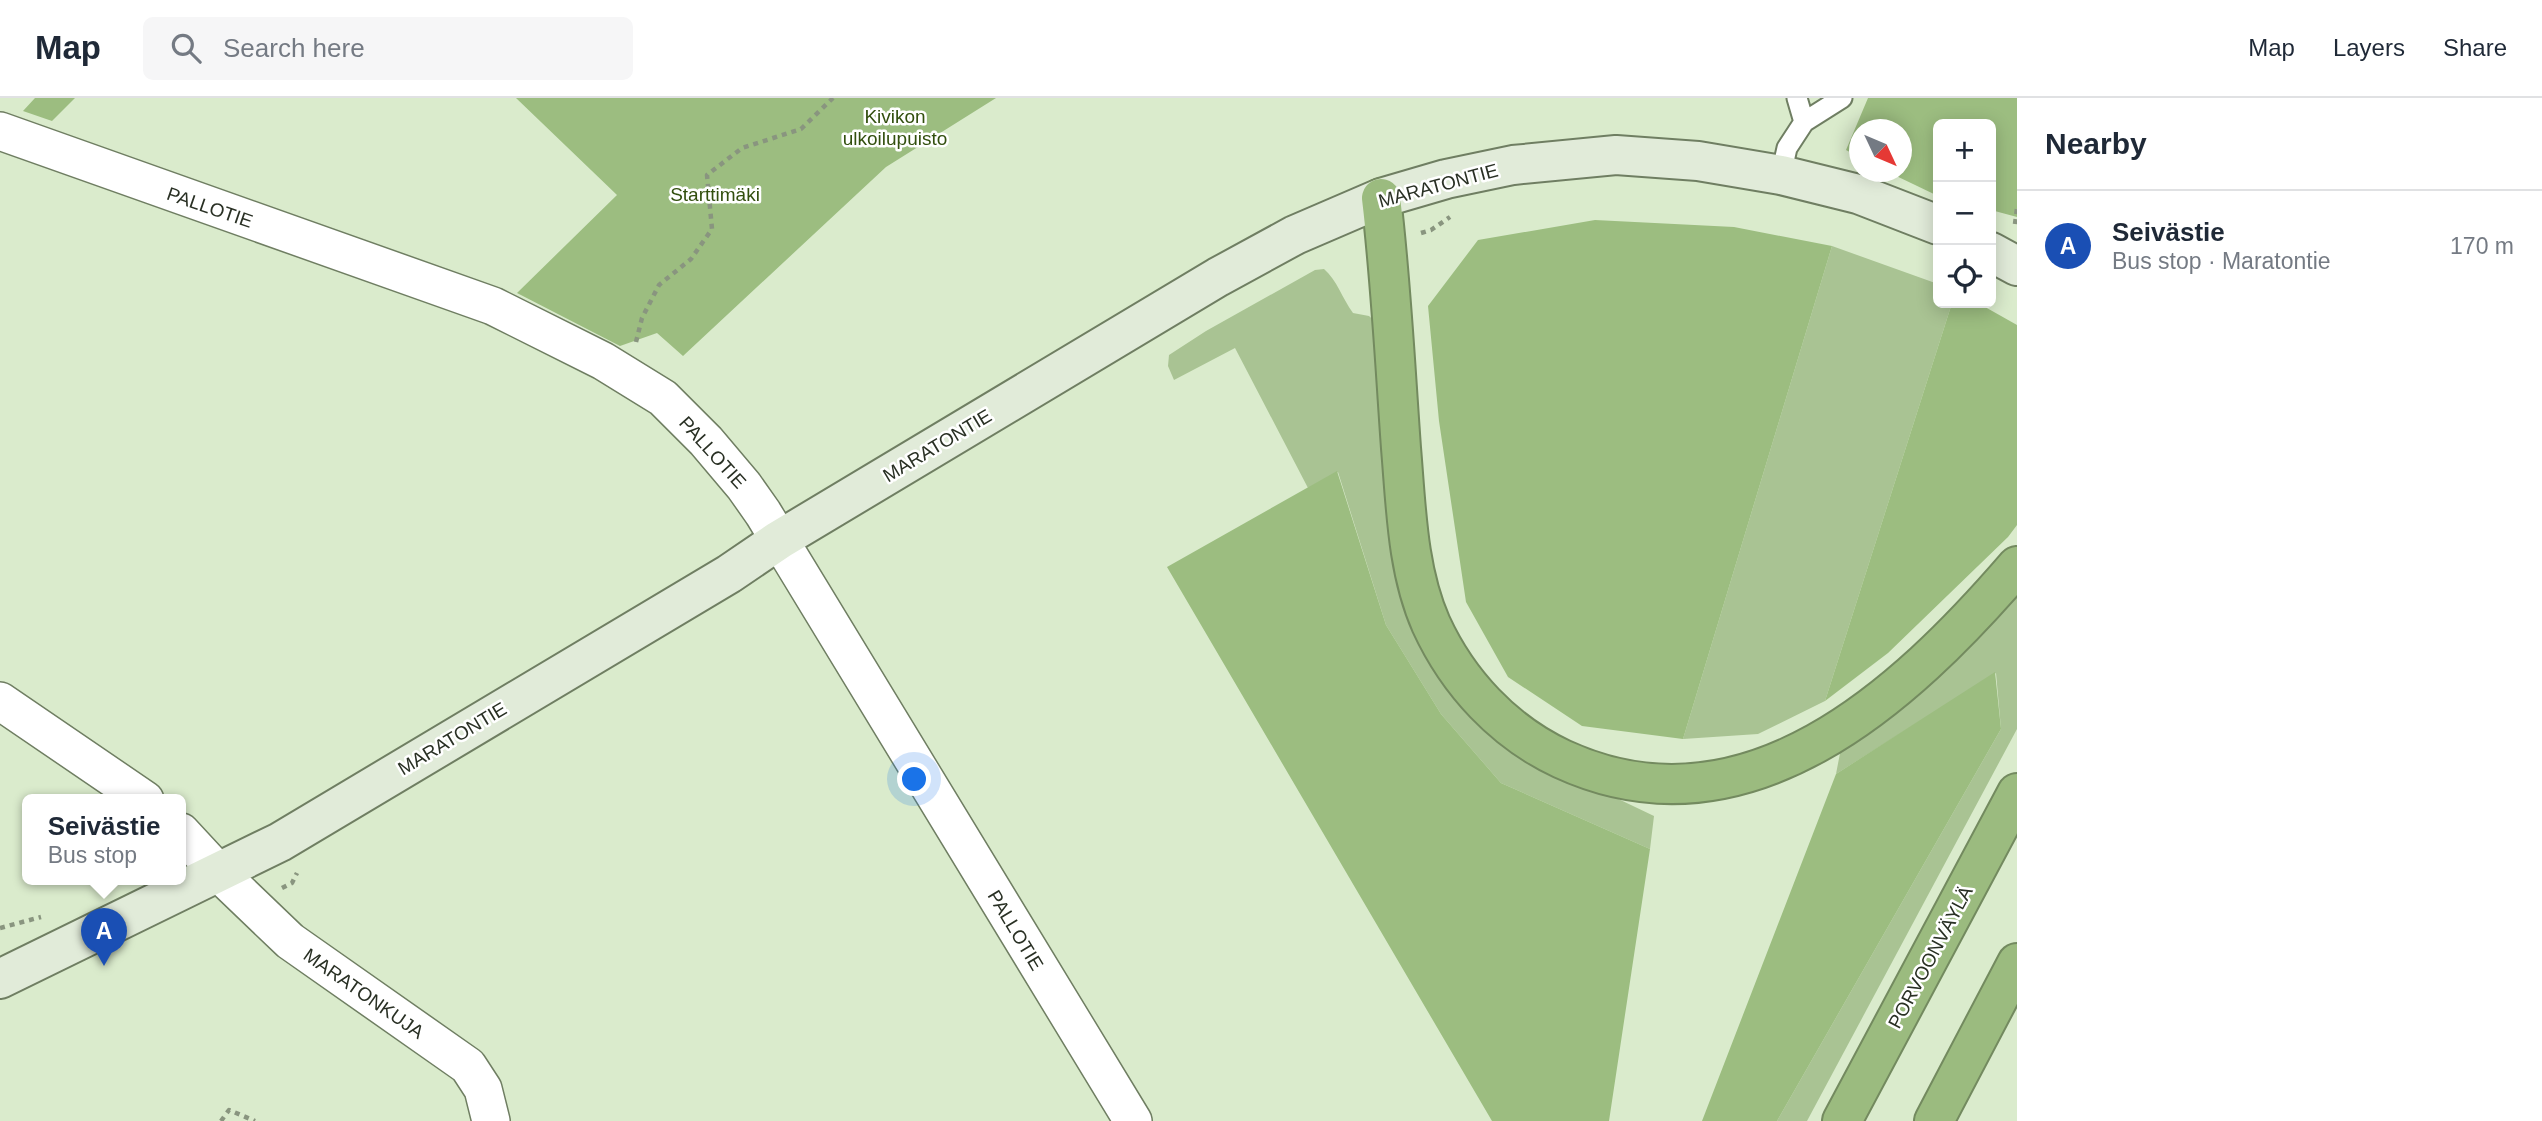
<!DOCTYPE html>
<meta charset="utf-8">
<style>
:root{--surface:#fff;--page:#f6f6f7;--text:#1f2937;--muted:#747a83;--line:#e0e1e3;--accent:#9e257d}
body{margin:0;font-family:Helvetica,sans-serif;background:var(--page);color:var(--text)}
.controls{position:absolute;right:21px;top:21px;display:grid;overflow:hidden;border-radius:10px;box-shadow:0 4px 18px #0003}
.controls button{width:63px;height:63px;display:grid;place-items:center;padding:0;border:0;border-bottom:2px solid var(--line);background:var(--surface);color:var(--text);font:35px sans-serif}
.compass{position:absolute;left:1849px;top:21px;width:63px;height:63px;border-radius:50%;background:var(--surface);box-shadow:0 4px 18px #0003;rotate:134deg}
.you{position:absolute;left:915px;top:682px;width:24px;height:24px;margin:-18px;border:5px solid #fff;border-radius:50%;background:#1a73e8;box-shadow:0 0 0 10px #1a73e833}
.badge{display:grid;place-items:center;width:46px;height:46px;border-radius:50%;background:var(--accent);color:#fff;font-size:23px;font-weight:700}
.pin{position:absolute;translate:-50% -58px;filter:drop-shadow(0 2px 4px #0008)}
.pin::after{content:'';position:absolute;top:37px;width:24px;height:21px;background:inherit;clip-path:polygon(0 0,100% 0,50% 100%)}
.popup{position:absolute;left:22px;top:696px;width:164px;height:91px;box-sizing:border-box;display:grid;place-content:center;border-radius:10px;background:var(--surface);filter:drop-shadow(0 2px 5px #0005);font-size:23px;white-space:nowrap;color:var(--muted)}
.popup b{font-size:26px;color:var(--text)}
.popup::after{content:'';position:absolute;left:50%;top:100%;margin-left:-14px;border:14px solid transparent;border-top-color:var(--surface)}
.list{margin:0;padding:0;list-style:none}
h2{display:flex;justify-content:space-between;align-items:center;height:91px;margin:0;padding:0 28px;font-size:30px}
h2 small{font-size:23px;font-weight:400;color:var(--muted)}
.list li{display:grid;grid-template-columns:46px 1fr auto;gap:21px;align-items:center;box-sizing:border-box;height:112px;padding:0 28px;border-top:2px solid var(--line)}
.list b{display:block;font-size:26px;white-space:nowrap}
.list p{margin:0;font-size:23px;white-space:nowrap;color:var(--muted)}
.list em{font-size:23px;font-style:normal;color:var(--muted)}
.icon{flex:none;width:38px;height:38px;fill:none;stroke:currentColor;stroke-width:2;stroke-linecap:round;stroke-linejoin:round}
.map{position:relative;flex:none;width:2017px;height:1023px;overflow:hidden}
header{display:flex;align-items:center;gap:42px;box-sizing:border-box;height:98px;padding:0 35px;background:var(--surface);border-bottom:2px solid var(--line)}
header strong{font-size:33px}
nav{display:flex;gap:38px;margin-inline-start:auto;font-size:24px}
.search{width:490px;height:63px;background:var(--page);display:flex;align-items:center;gap:18px;box-sizing:border-box;padding:0 24px;border-radius:10px;color:var(--muted);font-size:26px}
main{display:flex}
aside{flex:1;background:var(--surface)}
.map>svg:first-child{display:block}
</style>
<header>
<strong>Map</strong>
<div class="search"><svg class="icon" aria-label="search" viewBox="0 0 24 24"><circle cx="10" cy="10" r="6"/><path d="M15 15l6 6"/></svg>Search here</div>
<nav><a>Map</a><a>Layers</a><a>Share</a></nav>
</header>
<main>
<div class="map">
<svg width="2017" height="1023" viewBox="0 0 2017 1023">
<rect width="100%" height="100%" fill="#daebcc"/>
<path fill="#a9c393" d="M 1832,148 L 1938,186 L 1938,205 L 1952,205 L 1825,603 L 1758,636 L 1683,641 Z
M 1324,171 C 1337,182 1342,200 1353,215 L 1369,218 L 1383,231 L 1410,503 L 1524,656 L 1654,718 L 1650,751 L 1501,685 L 1441,616 L 1386,527 L 1338,374 L 1308,390 L 1235,250 L 1174,282 L 1168,268 L 1169,257 L 1206,233 L 1315,172 Z
M 2017,488 L 2017,631 L 1807,1023 L 1777,1023 L 2001,631 L 1996,575 L 1836,676 L 1842,645 Z"/>
<path fill="#9cbd80" d="M 35,0 L 75,0 L 52,23 L 23,13 Z
M 516,0 L 996,0 L 886,69 L 683,258 L 657,235 L 620,248 L 517,195 L 617,97 Z
M 1868,0 L 2017,0 L 2017,119 L 1991,112 L 1991,26 L 1938,26 L 1938,98 L 1888,74 L 1902,74 L 1902,32 L 1860,32 L 1859,59 L 1846,52 Z
M 1595,122 L 1734,129 L 1832,148 L 1683,641 L 1582,628 L 1508,579 L 1466,504 L 1439,323 L 1428,208 L 1478,142 Z
M 1952,205 L 1978,205 L 2017,227 L 2017,427 L 2008,439 L 1888,555 L 1825,603 Z
M 1337,373 L 1386,527 L 1441,616 L 1501,685 L 1650,751 L 1609,1023 L 1492,1023 L 1167,469 Z
M 1995,574 L 2001,631 L 1777,1023 L 1702,1023 L 1836,676 Z"/>
<g fill="none" stroke-linecap="round" stroke-linejoin="round">
<defs>
<path id="lane" d="M 1804,24 L 1842,0
M 1781,77 L 1787,50 L 1804,24 L 1797,0"/>
<path id="street" d="M 0,33 L 493,208 L 603,263 L 663,300 L 706,343 L 744,388 L 763,415 L 1133,1023
M 0,603 L 145,702
M 181,734 L 219,775 L 290,843 L 468,968 L 483,991 L 491,1023"/>
<path id="secondary" d="M 1991,154 L 2017,168
M 0,881 L 280,744 L 729,476 L 779,442 L 1218,179 L 1295,137 L 1381,100 L 1446,81 L 1513,67 L 1616,57 L 1698,63 L 1781,77 L 1858,96 L 1938,127"/>
<path id="highway" d="M 1381,100 C 1391,183 1395,266 1401,350 C 1406,408 1407,472 1431,526 C 1458,585 1504,634 1562,661 C 1746,746 1905,598 2017,468
M 1842,1023 L 2017,695
M 1934,1023 L 2017,865"/>
</defs>
<use href="#lane" stroke="#6f7e62" stroke-width="23"/>
<use href="#street" stroke="#6f7e62" stroke-width="40"/>
<use href="#secondary" stroke="#6f7e62" stroke-width="42"/>
<use href="#highway" stroke="#738a5f" stroke-width="42"/>
<path stroke="#89957f" stroke-width="4.5" stroke-dasharray="5 5" stroke-linecap="butt" d="M 2015,126 L 2017,110
M 1421,135 L 1431,132 L 1450,119
M 636,244 L 642,220 L 659,187 L 691,161 L 712,131 L 707,77 L 742,50 L 801,31 L 833,0
M 282,790 L 292,785 L 297,775
M 0,830 L 41,819
M 221,1023 L 229,1012 L 255,1023"/>
<use href="#lane" stroke="#fff" stroke-width="19"/>
<use href="#street" stroke="#fff" stroke-width="37"/>
<use href="#secondary" stroke="#e1ebd9" stroke-width="38"/>
<use href="#highway" stroke="#9bbb7f" stroke-width="38"/>
</g>
<g text-anchor="middle" stroke-width="5" stroke-linejoin="round" paint-order="stroke">
<g font-size="19" fill="#324f0e" stroke="#fff">
<text x="895" y="25">Kivikon<tspan x="895" dy="22">ulkoilupuisto</tspan></text>
<text x="715" y="103">Starttimäki</text>
</g>
<g font-size="19" fill="#293024" stroke="#fff">
<text transform="translate(1438 87) rotate(-15)" y="7">MARATONTIE</text>
<text transform="translate(210 109) rotate(19)" y="7">PALLOTIE</text>
<text transform="translate(937 347) rotate(-31)" y="7">MARATONTIE</text>
<text transform="translate(713 354) rotate(48)" y="7">PALLOTIE</text>
<text transform="translate(452 640) rotate(-31)" y="7">MARATONTIE</text>
<text transform="translate(1016 832) rotate(59)" y="7">PALLOTIE</text>
<text transform="translate(1930 859) rotate(-62)" y="7">PORVOONVÄYLÄ</text>
<text transform="translate(364 895) rotate(35)" y="7">MARATONKUJA</text>
</g>
</g>
</svg>
<div class="controls">
<button>+</button>
<button>−</button>
<button><svg class="icon" aria-label="locate" viewBox="0 0 24 24"><circle cx="12" cy="12" r="6"/><path d="M12 2v4M12 18v4M2 12h4M18 12h4"/></svg></button>
</div>
<svg class="compass" viewBox="-18 -18 36 36"><path d="M0-13l5 13h-10z" fill="#e53935"/><path d="M0 13l5-13h-10z" fill="#747a83"/></svg>
<div class="you"></div>
<div class="pin badge" style="left:104px;top:868px;background:#1a4fb4">A</div>
<div class="popup"><b>Seivästie</b>Bus stop</div>
</div>
<aside>
<h2>Nearby<small></small></h2>
<ul class="list">
<li><span class="badge" style="background:#1a4fb4">A</span><div><b>Seivästie</b><p>Bus stop · Maratontie</p></div><em>170 m</em></li>
</ul>
</aside>
</main>
